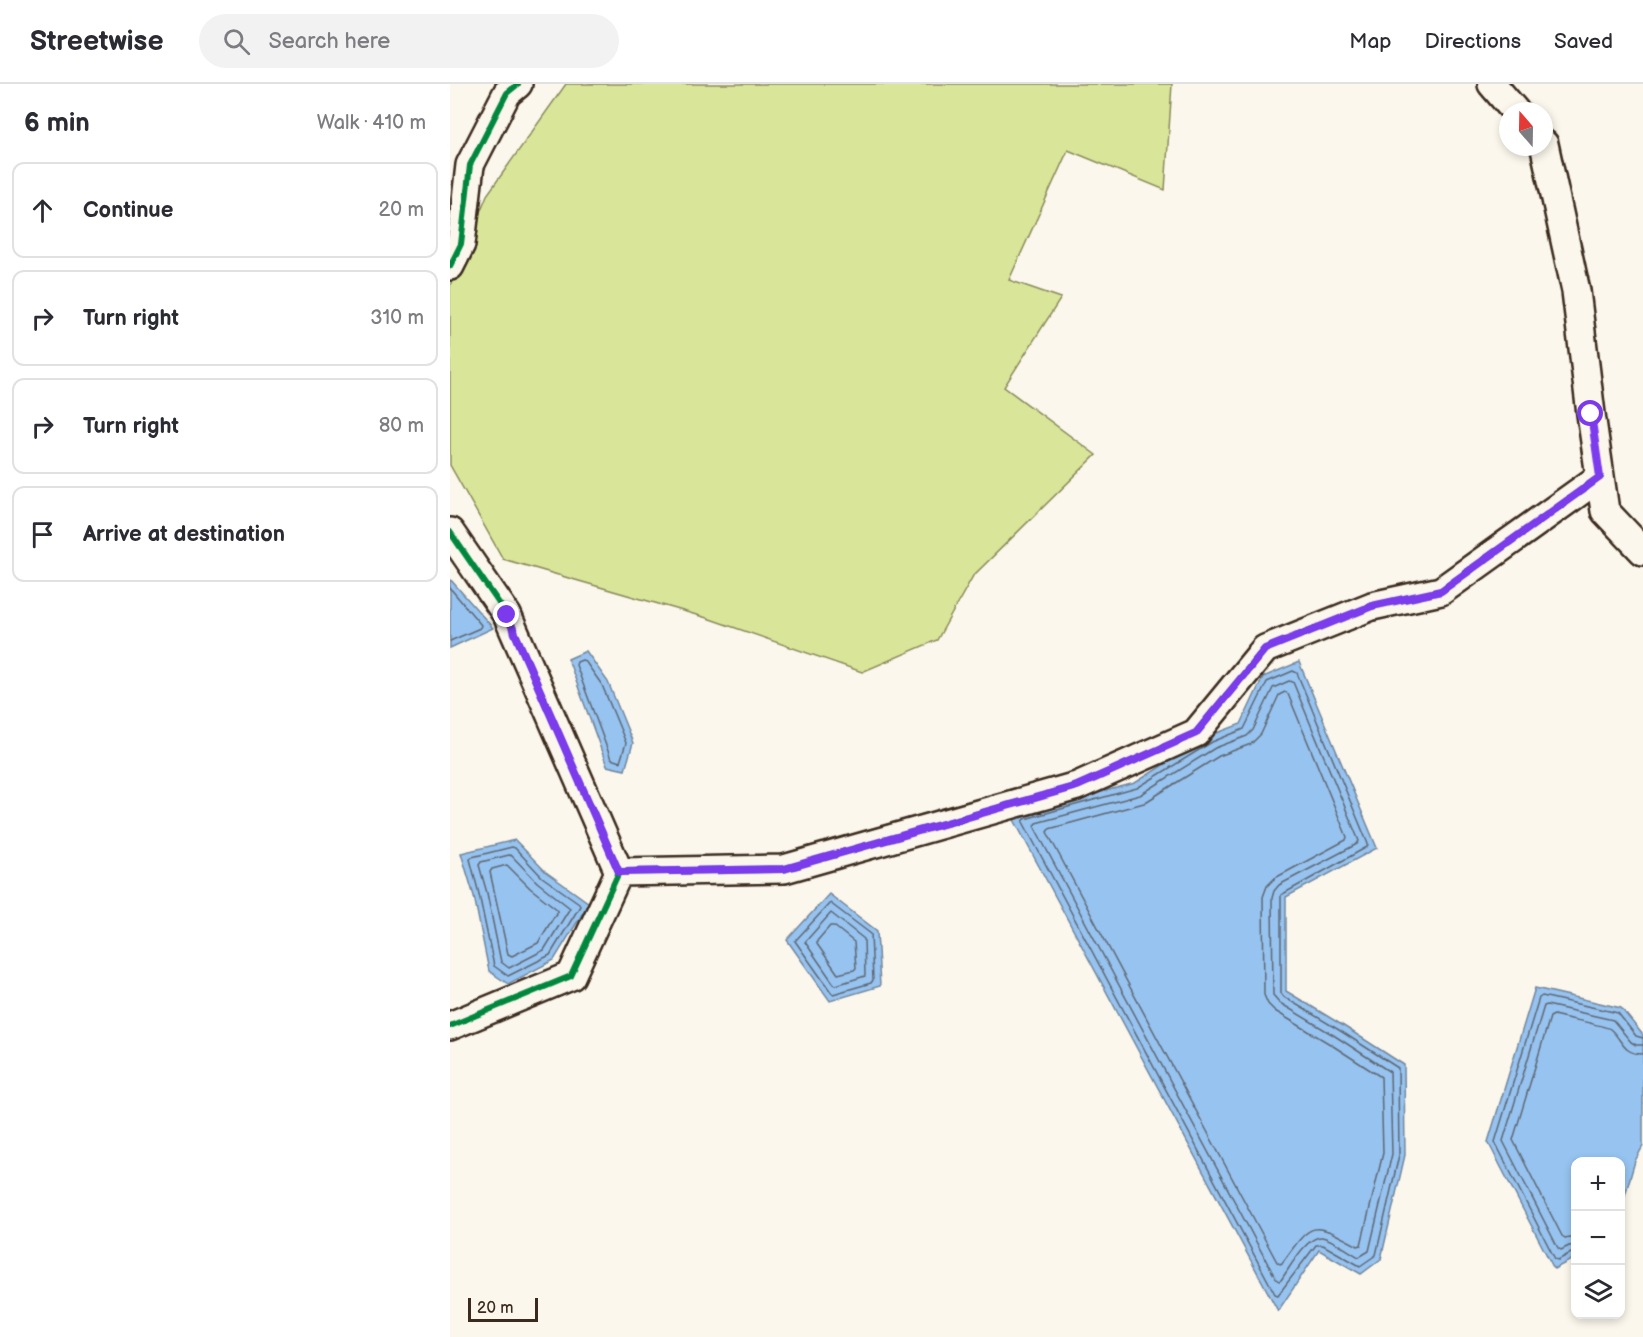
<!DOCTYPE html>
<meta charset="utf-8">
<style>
:root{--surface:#fff;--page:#f2f2f3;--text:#2b2b33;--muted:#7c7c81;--line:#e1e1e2}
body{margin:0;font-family:"Balsamiq Sans",sans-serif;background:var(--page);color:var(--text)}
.controls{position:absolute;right:18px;bottom:18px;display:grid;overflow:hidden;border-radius:12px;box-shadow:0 3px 9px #0003}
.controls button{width:54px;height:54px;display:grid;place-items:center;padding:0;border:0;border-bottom:2px solid var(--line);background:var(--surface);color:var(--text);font:30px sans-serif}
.compass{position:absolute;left:1049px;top:18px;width:54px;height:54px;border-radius:50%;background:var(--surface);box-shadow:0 3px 9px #0003;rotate:340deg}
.scale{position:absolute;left:18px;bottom:15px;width:70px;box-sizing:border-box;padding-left:6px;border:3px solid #3b2a1e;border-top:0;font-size:16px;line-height:21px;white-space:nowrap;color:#3b2a1e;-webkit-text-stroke:4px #fbf7ec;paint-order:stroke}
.stop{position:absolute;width:18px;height:18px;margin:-14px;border:4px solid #7c3aed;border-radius:50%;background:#fff}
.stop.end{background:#7c3aed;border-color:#fff;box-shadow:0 2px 6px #0008}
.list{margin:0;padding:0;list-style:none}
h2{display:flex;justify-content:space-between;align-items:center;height:78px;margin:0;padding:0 24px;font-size:26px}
h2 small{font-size:20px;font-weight:400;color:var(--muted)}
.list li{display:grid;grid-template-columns:39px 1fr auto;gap:18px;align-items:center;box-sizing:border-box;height:96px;margin:0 12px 12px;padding:0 12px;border:2px solid var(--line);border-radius:12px}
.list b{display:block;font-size:22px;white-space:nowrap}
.list em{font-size:20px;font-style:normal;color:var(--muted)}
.icon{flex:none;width:33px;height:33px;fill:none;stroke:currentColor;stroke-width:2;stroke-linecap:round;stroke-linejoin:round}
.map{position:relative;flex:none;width:1193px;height:1253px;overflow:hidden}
header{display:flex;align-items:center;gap:36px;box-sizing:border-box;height:84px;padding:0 30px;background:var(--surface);border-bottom:2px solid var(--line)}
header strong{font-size:28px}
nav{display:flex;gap:33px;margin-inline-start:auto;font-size:21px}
.search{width:420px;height:54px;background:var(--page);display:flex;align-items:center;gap:15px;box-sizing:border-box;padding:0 21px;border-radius:33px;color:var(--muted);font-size:22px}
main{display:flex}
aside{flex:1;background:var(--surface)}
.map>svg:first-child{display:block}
</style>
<header>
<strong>Streetwise</strong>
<div class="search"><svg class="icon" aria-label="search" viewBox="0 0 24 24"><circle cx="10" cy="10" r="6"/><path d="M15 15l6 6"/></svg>Search here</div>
<nav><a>Map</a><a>Directions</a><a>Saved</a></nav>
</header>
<main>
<aside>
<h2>6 min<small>Walk · 410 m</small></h2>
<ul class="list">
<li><svg class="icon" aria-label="ahead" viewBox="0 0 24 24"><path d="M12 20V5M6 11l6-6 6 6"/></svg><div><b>Continue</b></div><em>20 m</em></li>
<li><svg class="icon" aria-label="right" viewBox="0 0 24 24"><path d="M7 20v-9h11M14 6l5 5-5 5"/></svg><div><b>Turn right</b></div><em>310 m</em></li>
<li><svg class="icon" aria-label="right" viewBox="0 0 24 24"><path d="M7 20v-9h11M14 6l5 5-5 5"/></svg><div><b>Turn right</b></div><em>80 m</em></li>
<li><svg class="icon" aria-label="arrive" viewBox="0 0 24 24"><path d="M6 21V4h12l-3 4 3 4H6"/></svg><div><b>Arrive at destination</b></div></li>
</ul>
</aside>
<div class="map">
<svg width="1193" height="1253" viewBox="0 0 1193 1253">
<rect width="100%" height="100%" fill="#fbf7ec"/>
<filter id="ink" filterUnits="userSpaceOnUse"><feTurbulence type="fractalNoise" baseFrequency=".0167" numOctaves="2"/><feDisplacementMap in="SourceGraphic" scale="12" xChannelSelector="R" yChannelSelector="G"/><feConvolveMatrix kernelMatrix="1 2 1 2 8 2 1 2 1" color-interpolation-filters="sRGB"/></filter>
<g filter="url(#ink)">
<path fill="#d9e699" stroke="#8a885c" stroke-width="1.5" d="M 116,0 L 722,0 L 715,106 L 618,66 L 559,196 L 611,214 L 554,303 L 646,371 L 523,492 L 487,556 L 412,588 L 257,534 L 53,475 L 0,381 L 0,202 L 37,111 Z"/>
<path fill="#96c3f0" stroke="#72869c" stroke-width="1.5" d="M 0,495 L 43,544 L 0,564 Z
M 136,567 L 158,598 L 183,659 L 175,686 L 157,682 L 118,575 Z
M 849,578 L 927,764 L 836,813 L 836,907 L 892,941 L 954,981 L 955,1071 L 931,1175 L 911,1190 L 869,1166 L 828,1227 L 562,732 L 685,699 L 759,652 L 791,640 L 813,593 Z
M 65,756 L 96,788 L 139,819 L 104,876 L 58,900 L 39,887 L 24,812 L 11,769 Z
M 379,810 L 427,847 L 430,902 L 380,917 L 337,856 Z
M 1085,904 L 1171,924 L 1193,951 L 1193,1062 L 1185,1077 L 1171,1125 L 1170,1078 L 1126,1078 L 1125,1174 L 1104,1185 L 1038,1058 Z"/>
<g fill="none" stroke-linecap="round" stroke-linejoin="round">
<path stroke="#5f6772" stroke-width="1.5" d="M 0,504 L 31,541 L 30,544 L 0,557
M 132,576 L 135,577 L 152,601 L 176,659 L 170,678 L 161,675 L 126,581 L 127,578 Z
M 843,587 L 847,589 L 918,760 L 917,763 L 831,811 L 831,909 L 834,913 L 889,946 L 948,984 L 949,1071 L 926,1171 L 910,1182 L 873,1161 L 866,1161 L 828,1211 L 825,1210 L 573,738 L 575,735 L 687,704 L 762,658 L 794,645 L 817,598 Z
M 839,597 L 843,598 L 909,757 L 907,760 L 829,801 L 824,807 L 822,814 L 823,911 L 830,919 L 885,952 L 940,988 L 942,1070 L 919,1167 L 909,1173 C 899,1168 883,1155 872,1153 C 857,1151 839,1185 831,1196 L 829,1197 L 826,1195 L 584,742 L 586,739 L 690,711 L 765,664 L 797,652 L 803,646 L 823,604 Z
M 835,608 L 838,610 L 897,753 L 896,756 L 825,794 L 817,802 L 813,813 L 814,911 L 818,920 L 825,927 L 880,960 L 931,993 L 933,1069 L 911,1161 L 908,1162 C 862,1137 863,1136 832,1179 L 830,1180 L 827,1178 L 597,748 L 599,745 L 694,719 L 769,672 L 801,660 L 811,650 L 829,611 Z
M 62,763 L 65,764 L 92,793 L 129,819 L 130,822 L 100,871 L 58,892 L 44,882 L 29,810 L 20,775 L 22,773 Z
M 59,771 L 62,772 L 87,798 L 120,824 L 94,866 L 59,884 L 51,878 L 37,809 L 29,781 L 31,778 Z
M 57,781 L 80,804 L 108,826 L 88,859 L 62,872 L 58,870 L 40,788 L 42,785 Z
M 380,819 L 421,850 L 423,896 L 421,899 L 383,910 L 381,908 L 345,857 Z
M 381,829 L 414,855 L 415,892 L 386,901 L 384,900 L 355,858 Z
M 380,842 L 384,842 L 404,858 L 406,884 L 404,886 L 388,890 L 367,860 L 367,857 Z
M 1126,1152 L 1115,1154 L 1112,1152 L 1063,1056 L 1100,933 L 1104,931 C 1113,934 1154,941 1160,945 C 1173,956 1172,970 1193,970
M 1126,1161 L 1119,1162 L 1111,1166 L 1108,1164 L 1053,1057 L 1094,922 L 1097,921 L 1163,936 L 1181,958 L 1186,961 L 1193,961
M 1126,1169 L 1121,1169 L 1108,1176 L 1105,1175 L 1045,1058 L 1089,914 L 1092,912 L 1168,929 L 1186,952 L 1193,954"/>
<defs>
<path id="minor" d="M 1042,0 L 1065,27
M 1094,60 L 1126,207 L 1141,330 L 1155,427 L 1193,467
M 0,182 L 11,160 L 20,81 L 57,9 L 68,0
M 0,448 L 57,531 L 169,788 L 121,892 L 0,942
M 169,788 L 334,785 L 627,702 L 746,649 L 815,565 L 922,522 L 991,507 L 1150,393"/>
</defs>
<use href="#minor" stroke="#3b2a1e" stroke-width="32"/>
<use href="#minor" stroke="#fbf7ec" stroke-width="27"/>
<defs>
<path id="cycleway" d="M 0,182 L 11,160 L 20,81 L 57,9 L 68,0
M 0,448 L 57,531 L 169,788 L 121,892 L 0,942
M 169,788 L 334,785 L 627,702 L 746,649 L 815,565 L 922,522 L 991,507 L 1150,393"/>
</defs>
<use href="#cycleway" stroke="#fbf7ec" stroke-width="10"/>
<use href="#cycleway" stroke="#00873e" stroke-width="6"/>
</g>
</g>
<g fill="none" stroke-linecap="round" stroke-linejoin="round" filter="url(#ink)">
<path stroke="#7c3aed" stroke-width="8" d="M 57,531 L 169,788 L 334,785 L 627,702 L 746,649 L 815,565 L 922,522 L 991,507 L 1150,393 L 1141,330"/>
</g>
</svg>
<div class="controls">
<button>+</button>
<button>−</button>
<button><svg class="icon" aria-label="layers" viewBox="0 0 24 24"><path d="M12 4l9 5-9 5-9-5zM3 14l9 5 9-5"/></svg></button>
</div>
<svg class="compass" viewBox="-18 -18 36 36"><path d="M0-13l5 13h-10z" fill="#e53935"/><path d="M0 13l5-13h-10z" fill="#7c7c81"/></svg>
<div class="scale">20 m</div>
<div class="stop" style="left:1141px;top:330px"></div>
<div class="stop end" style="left:57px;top:531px"></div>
</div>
</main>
